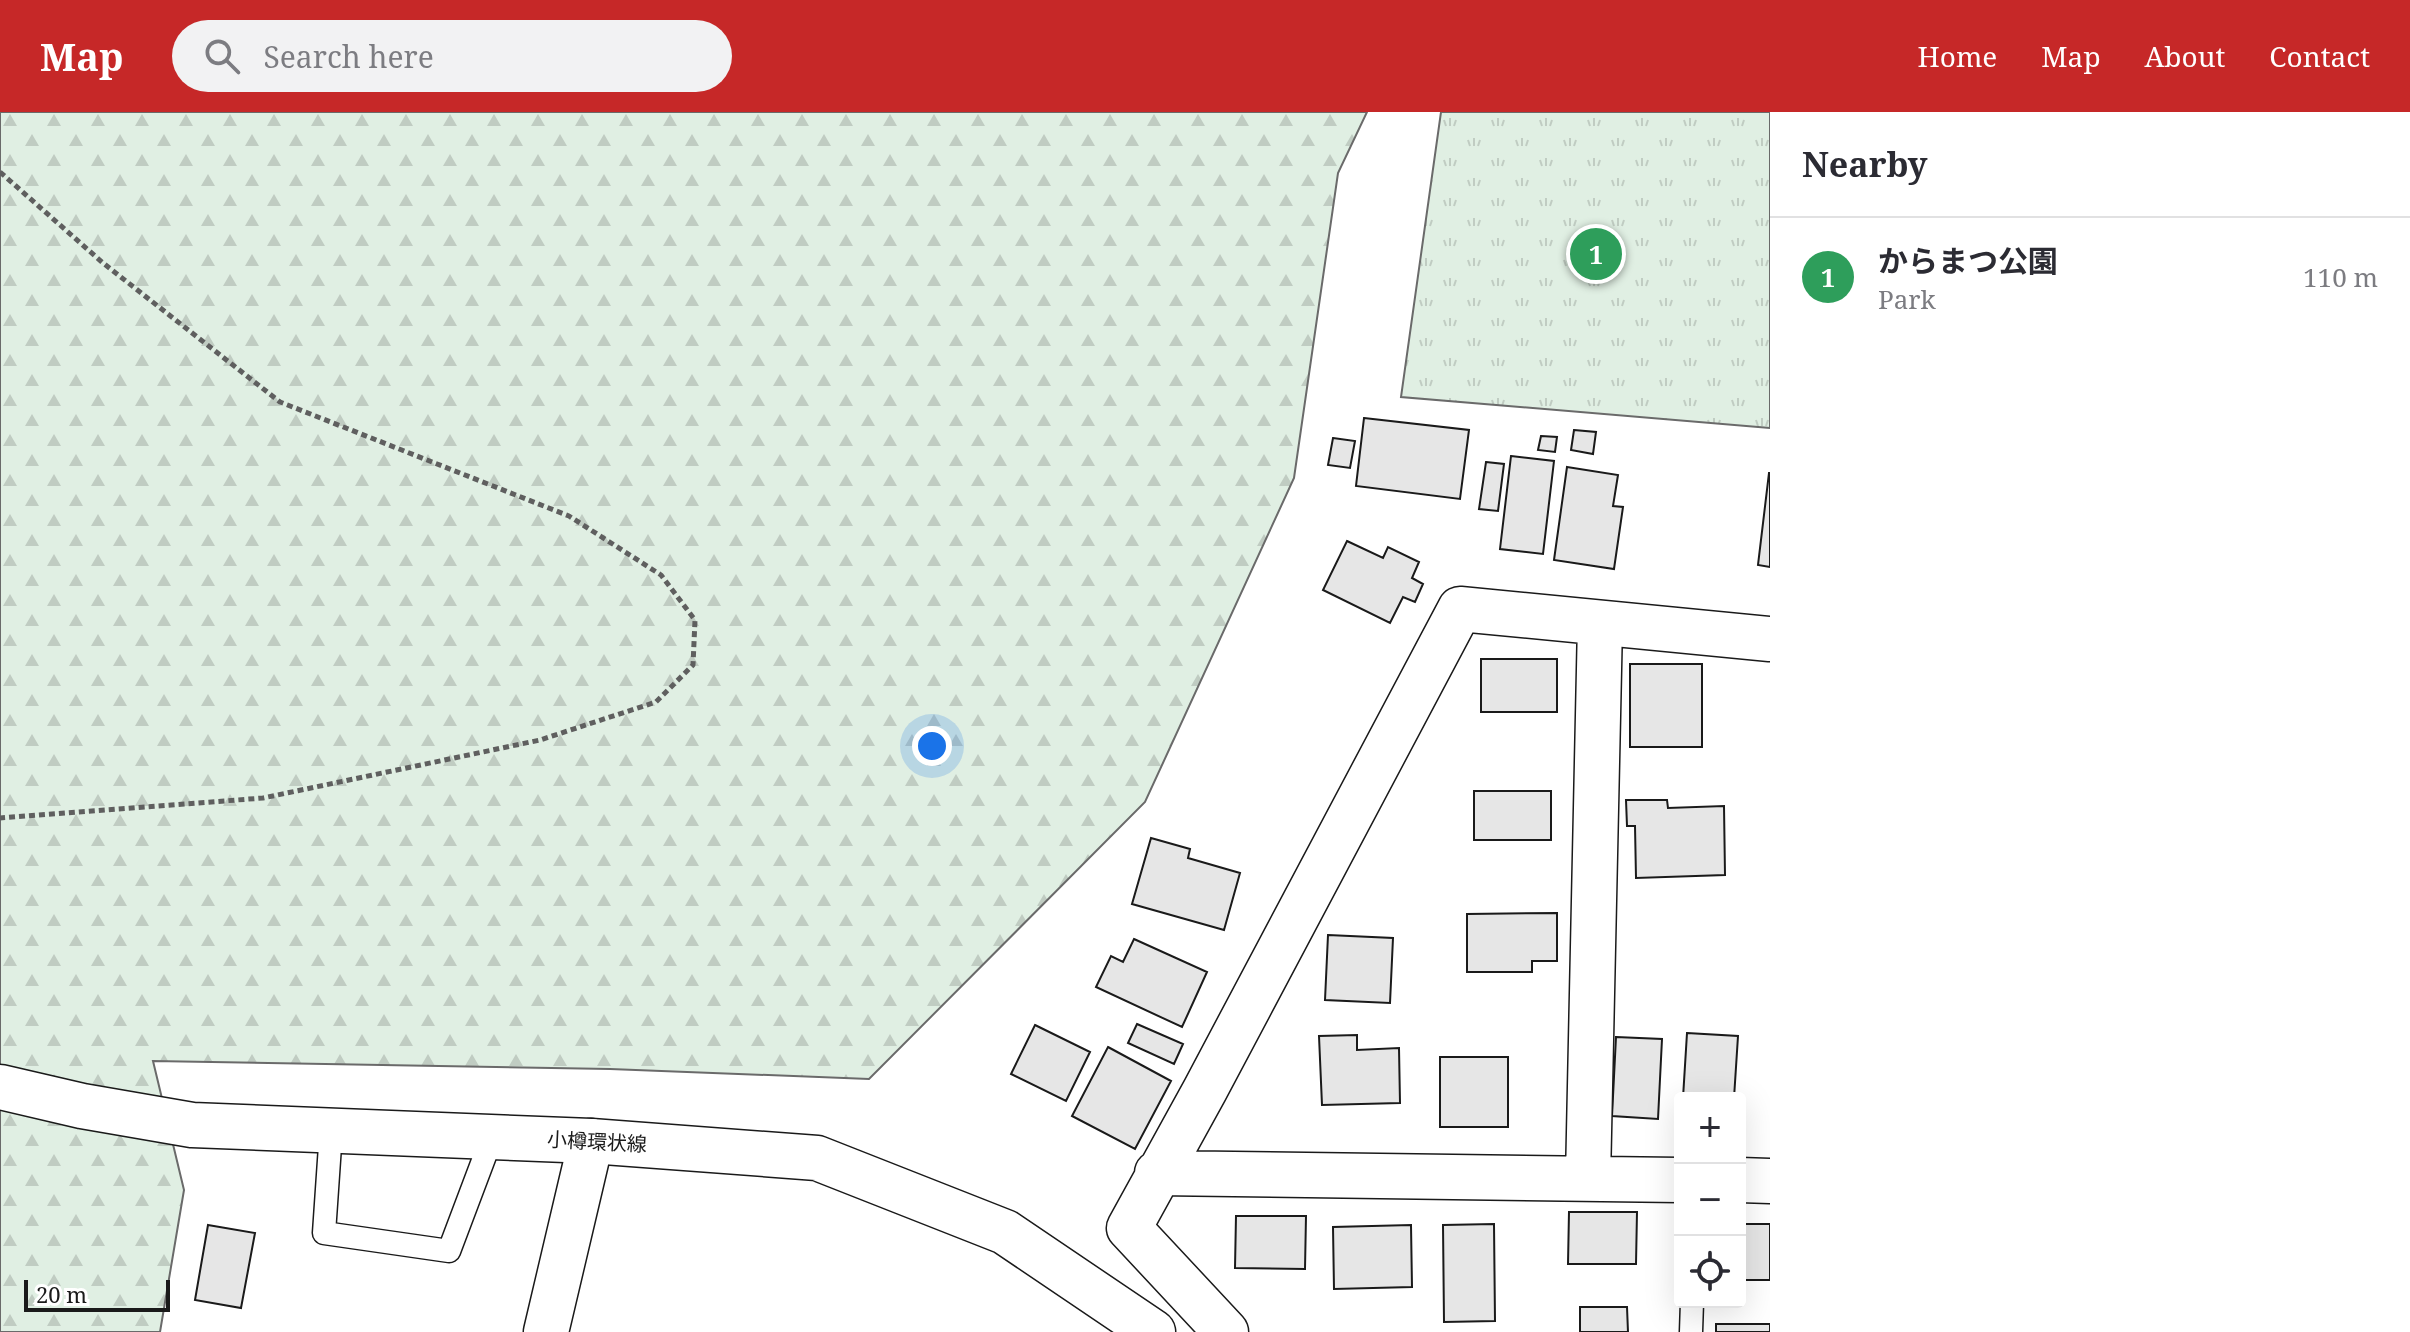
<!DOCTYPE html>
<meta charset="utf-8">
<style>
:root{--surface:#fff;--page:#f2f2f3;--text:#2b2b33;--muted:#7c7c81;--line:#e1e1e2;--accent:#c62828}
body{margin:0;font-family:"Noto Serif","Noto Sans JP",serif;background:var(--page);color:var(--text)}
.controls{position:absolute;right:24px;bottom:24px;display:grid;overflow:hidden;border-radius:8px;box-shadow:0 8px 32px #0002}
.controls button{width:72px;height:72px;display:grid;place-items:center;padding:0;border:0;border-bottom:2px solid var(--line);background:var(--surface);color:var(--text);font:40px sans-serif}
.scale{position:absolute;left:24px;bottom:20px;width:146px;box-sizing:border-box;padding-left:8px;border:4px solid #1a1a1a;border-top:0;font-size:22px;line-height:28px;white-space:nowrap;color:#1a1a1a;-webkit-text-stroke:6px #fff;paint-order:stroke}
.you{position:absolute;left:932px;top:634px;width:28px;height:28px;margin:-20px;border:6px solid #fff;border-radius:50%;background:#1a73e8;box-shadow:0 0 0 12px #1a73e833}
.badge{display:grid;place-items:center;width:52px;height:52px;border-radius:50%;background:var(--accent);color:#fff;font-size:26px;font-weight:700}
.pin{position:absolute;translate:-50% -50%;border:4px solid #fff;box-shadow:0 2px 8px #0006}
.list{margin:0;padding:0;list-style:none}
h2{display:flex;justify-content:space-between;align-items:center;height:104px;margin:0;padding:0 32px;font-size:34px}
h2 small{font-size:26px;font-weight:400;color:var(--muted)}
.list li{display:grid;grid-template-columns:52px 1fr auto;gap:24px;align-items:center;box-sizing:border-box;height:120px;padding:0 32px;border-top:2px solid var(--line)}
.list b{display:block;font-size:30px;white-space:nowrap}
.list p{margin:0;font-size:26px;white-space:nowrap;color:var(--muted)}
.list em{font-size:26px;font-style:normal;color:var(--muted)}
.icon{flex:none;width:44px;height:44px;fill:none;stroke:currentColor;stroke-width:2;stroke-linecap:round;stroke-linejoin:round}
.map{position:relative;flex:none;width:1770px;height:1220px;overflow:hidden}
header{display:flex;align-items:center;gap:48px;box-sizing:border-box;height:112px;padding:0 40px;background:var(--accent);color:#fff}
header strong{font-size:38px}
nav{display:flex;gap:44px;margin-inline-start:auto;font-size:28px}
.search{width:560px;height:72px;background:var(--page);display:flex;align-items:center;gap:20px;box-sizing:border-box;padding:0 28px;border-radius:44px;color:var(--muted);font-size:30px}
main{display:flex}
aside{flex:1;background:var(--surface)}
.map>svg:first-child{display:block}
</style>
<header>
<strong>Map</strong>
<div class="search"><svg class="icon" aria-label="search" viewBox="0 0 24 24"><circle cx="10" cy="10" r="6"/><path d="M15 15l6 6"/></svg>Search here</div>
<nav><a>Home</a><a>Map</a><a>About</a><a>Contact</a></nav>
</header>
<main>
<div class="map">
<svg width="1770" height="1220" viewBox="0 0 1770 1220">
<defs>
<pattern id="forest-firs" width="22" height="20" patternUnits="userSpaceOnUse" patternTransform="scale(2)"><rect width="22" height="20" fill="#e0efe3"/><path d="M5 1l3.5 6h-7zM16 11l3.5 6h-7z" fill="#c0ccc2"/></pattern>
<pattern id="park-tufts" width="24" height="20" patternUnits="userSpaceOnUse" patternTransform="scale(2)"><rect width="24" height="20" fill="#e0efe3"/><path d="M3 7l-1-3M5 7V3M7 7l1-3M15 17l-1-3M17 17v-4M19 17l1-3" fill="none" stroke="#c0ccc2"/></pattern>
</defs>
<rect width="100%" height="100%" fill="#fff"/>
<path fill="url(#forest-firs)" stroke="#6a6a6a" stroke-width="2" d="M 0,0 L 1367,0 L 1338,61 L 1294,366 L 1145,690 L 869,967 L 610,957 L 153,949 L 184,1078 L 160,1220 L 0,1220 Z"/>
<path fill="url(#park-tufts)" stroke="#6a6a6a" stroke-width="2" d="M 1441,0 L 1770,0 L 1770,316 L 1401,285 Z"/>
<path fill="#e6e6e6" stroke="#1a1a1a" stroke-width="2" d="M 1364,306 L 1469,318 L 1460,387 L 1356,374 Z
M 1574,318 L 1596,320 L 1593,342 L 1571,338 Z
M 1541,324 L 1557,325 L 1555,340 L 1538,338 Z
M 1333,326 L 1355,329 L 1350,356 L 1328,353 Z
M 1511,344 L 1554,349 L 1543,442 L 1500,437 Z
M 1486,350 L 1504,352 L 1498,399 L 1479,397 Z
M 1567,355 L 1618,363 L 1613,394 L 1623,395 L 1614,457 L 1554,448 Z
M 1769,361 L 1770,361 L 1770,455 L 1758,453 Z
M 1347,429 L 1383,446 L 1388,435 L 1419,450 L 1412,466 L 1423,472 L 1415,490 L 1403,485 L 1390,511 L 1323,478 Z
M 1481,547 L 1557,547 L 1557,600 L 1481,600 Z
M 1630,552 L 1702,552 L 1702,635 L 1630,635 Z
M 1474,679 L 1551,679 L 1551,728 L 1474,728 Z
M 1626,688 L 1667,688 L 1668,696 L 1724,694 L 1725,763 L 1636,766 L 1635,714 L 1627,714 Z
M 1151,726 L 1190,737 L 1188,746 L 1240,761 L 1224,818 L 1132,792 Z
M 1557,801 L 1557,849 L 1532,849 L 1532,860 L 1467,860 L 1467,802 Z
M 1328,823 L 1393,826 L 1390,891 L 1325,888 Z
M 1134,827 L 1207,860 L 1182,915 L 1096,875 L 1111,844 L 1123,850 Z
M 1137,912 L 1183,932 L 1174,952 L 1128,931 Z
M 1035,913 L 1090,940 L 1066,989 L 1011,962 Z
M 1687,921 L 1738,924 L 1734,986 L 1683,986 Z
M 1357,923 L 1357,938 L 1399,936 L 1400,991 L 1322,993 L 1319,924 Z
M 1616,925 L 1662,927 L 1658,1007 L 1612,1004 Z
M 1108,935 L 1171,969 L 1135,1037 L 1072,1004 Z
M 1440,945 L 1508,945 L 1508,1015 L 1440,1015 Z
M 1569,1100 L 1637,1100 L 1636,1152 L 1568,1152 Z
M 1236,1104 L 1306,1104 L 1305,1157 L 1235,1156 Z
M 1494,1112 L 1495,1209 L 1444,1210 L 1443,1113 Z
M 1740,1112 L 1770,1112 L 1770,1168 L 1740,1168 Z
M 208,1113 L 255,1121 L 241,1196 L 195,1188 Z
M 1411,1113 L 1412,1175 L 1334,1177 L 1333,1115 Z
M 1580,1195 L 1627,1195 L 1628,1220 L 1580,1220 Z
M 1716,1212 L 1770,1212 L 1770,1220 L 1716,1220 Z"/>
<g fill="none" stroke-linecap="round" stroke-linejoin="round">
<defs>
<path id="service" d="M 331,1019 L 324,1121 L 449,1139 L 492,1025
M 1691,1220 L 1692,1190"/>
<path id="minor" d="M 1157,1061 L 1680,1068
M 1588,1067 L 1600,511
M 1740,1068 L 1770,1069
M 546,1220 L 591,1029
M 1226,1220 L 1129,1116 L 1205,978 L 1460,497 L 1770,527"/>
<path id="secondary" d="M 0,975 L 82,994 L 192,1013 L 591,1029 L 817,1046 L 1005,1120 L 1153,1220"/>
</defs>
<use href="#service" stroke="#1a1a1a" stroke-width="25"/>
<use href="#minor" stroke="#1a1a1a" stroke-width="47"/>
<use href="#secondary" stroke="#1a1a1a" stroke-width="47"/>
<path stroke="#5f5f5f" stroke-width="5" stroke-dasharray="6 4" stroke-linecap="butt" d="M 0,60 L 103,151 L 280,290 L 569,404 L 661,463 L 695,508 L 693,553 L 656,590 L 540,628 L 263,686 L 0,706"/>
<use href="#service" stroke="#fff" stroke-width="22"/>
<use href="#minor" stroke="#fff" stroke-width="44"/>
<use href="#secondary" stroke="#fff" stroke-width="44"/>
</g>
<g text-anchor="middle" stroke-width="6" stroke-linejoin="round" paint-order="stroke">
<g font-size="20" fill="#1a1a1a" stroke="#fff">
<text transform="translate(597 1030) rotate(3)" y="7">小樽環状線</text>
</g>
</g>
</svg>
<div class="controls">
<button>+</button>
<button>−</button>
<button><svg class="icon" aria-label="locate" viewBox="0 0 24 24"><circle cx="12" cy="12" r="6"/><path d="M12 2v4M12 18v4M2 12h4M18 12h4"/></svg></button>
</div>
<div class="scale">20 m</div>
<div class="you"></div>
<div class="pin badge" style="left:1596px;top:142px;background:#2e9e5b">1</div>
</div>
<aside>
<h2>Nearby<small></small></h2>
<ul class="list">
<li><span class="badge" style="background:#2e9e5b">1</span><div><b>からまつ公園</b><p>Park</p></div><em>110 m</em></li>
</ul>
</aside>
</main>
